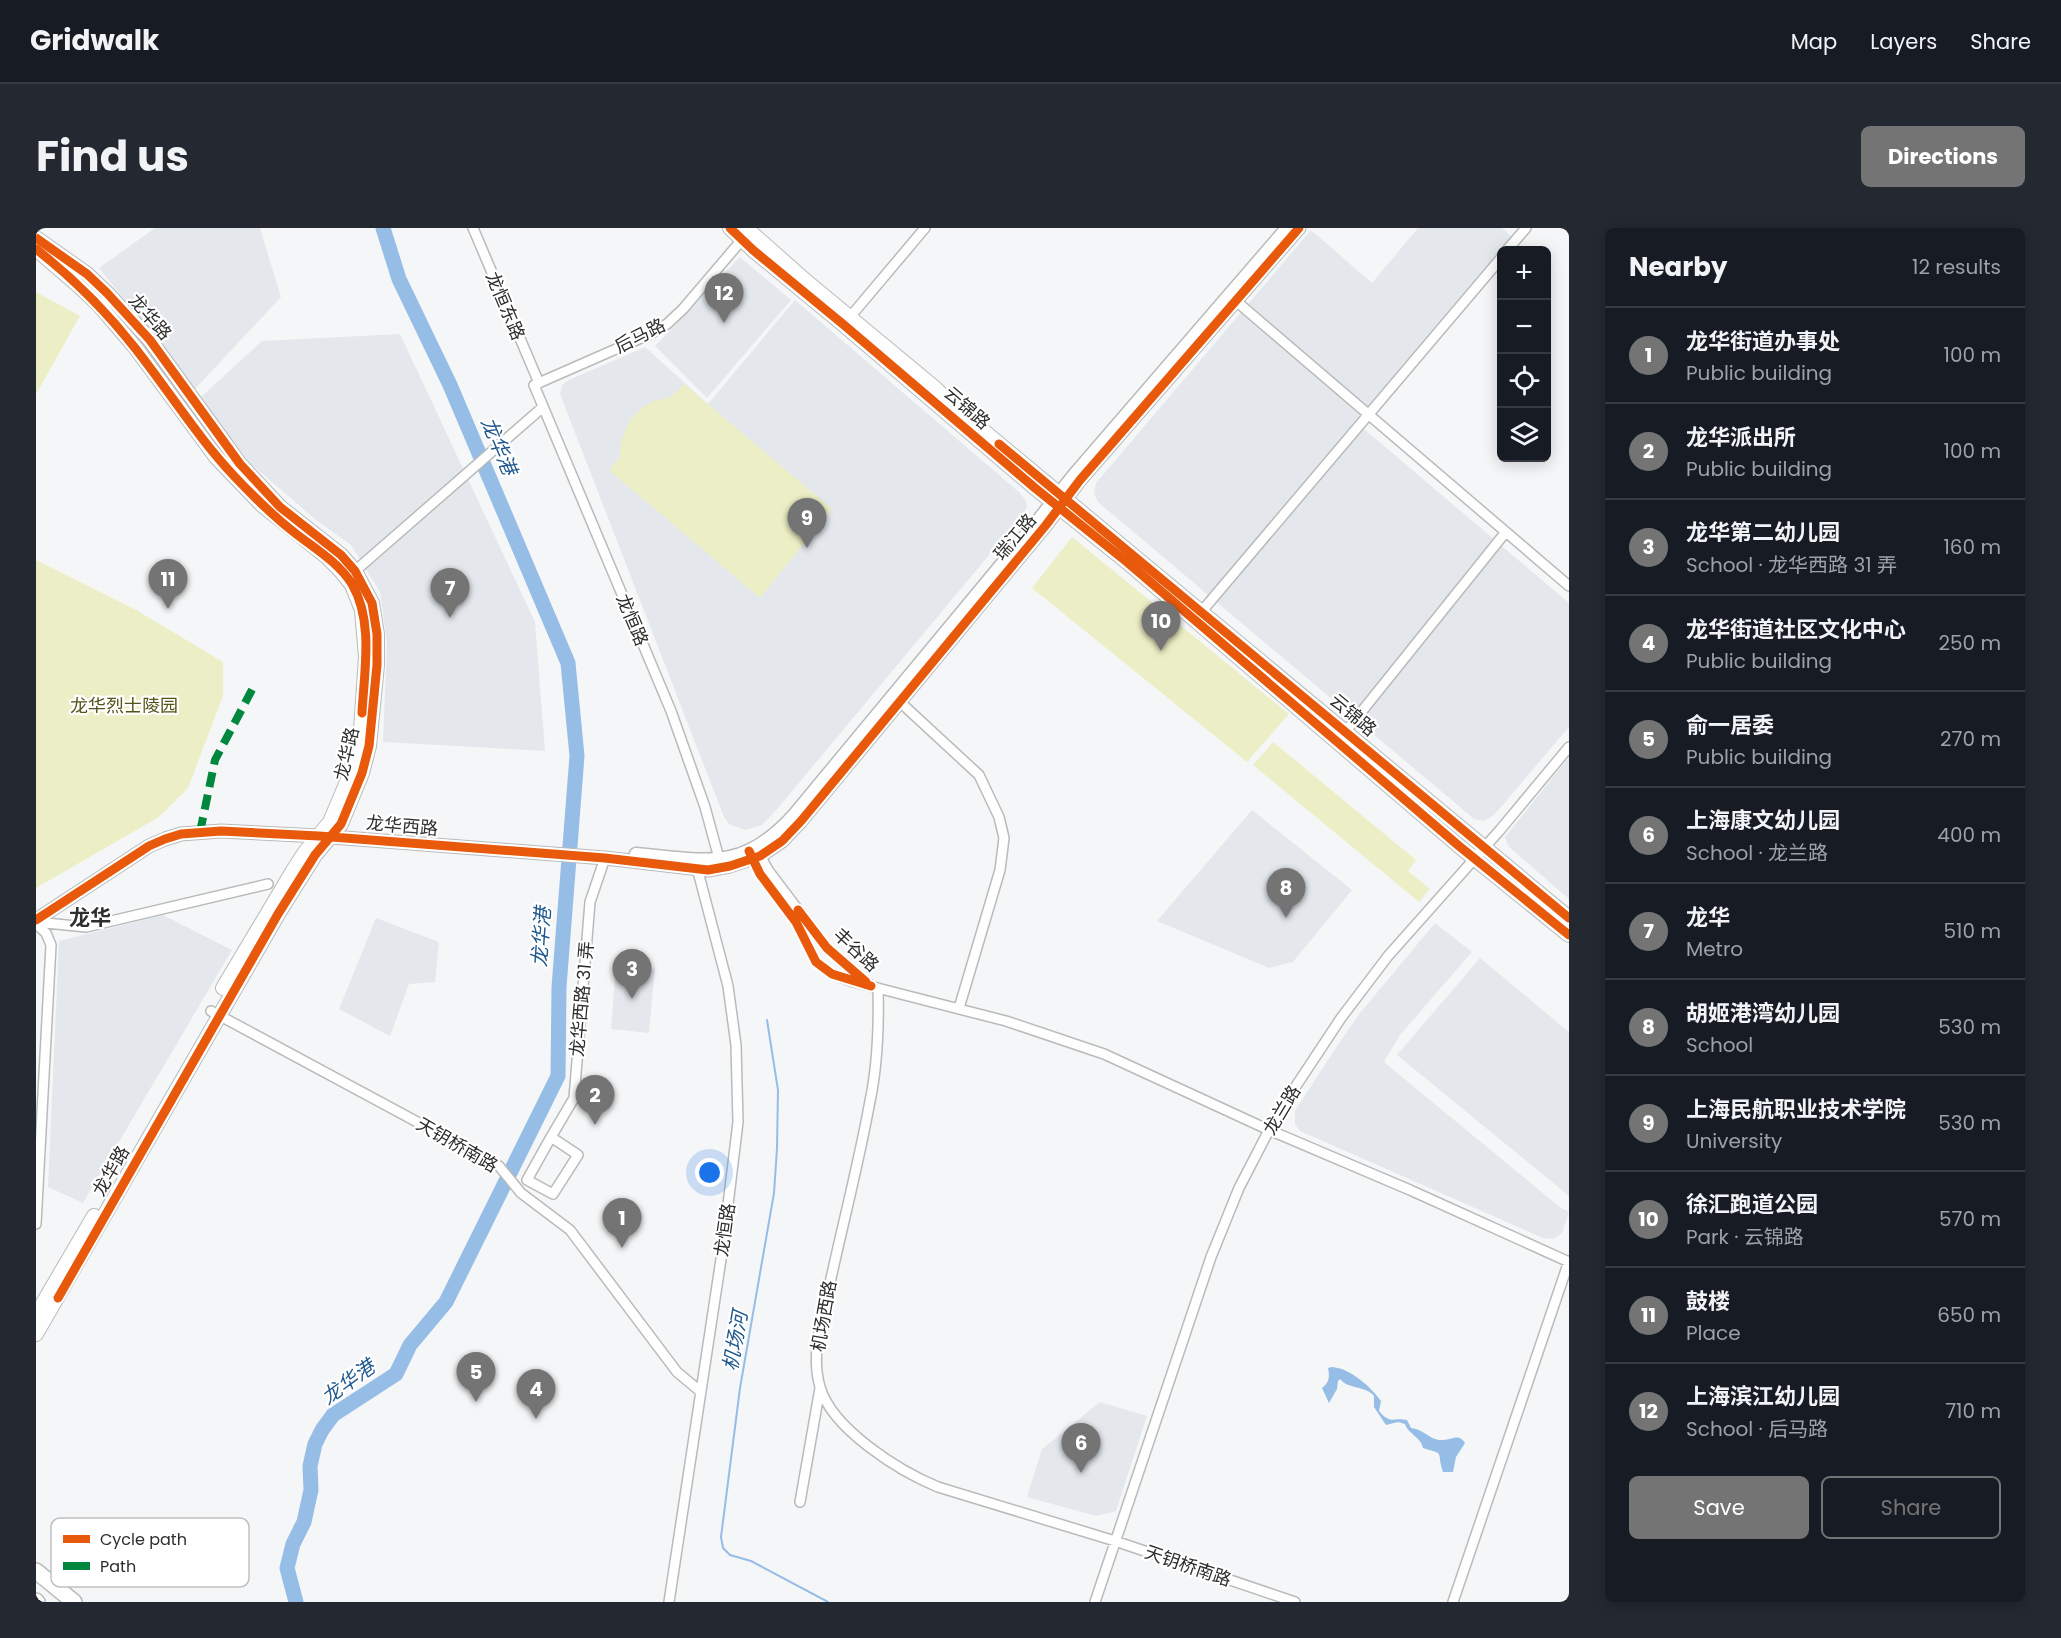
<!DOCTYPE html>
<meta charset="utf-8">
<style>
:root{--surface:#171b24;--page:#242831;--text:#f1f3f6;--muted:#9ea1a6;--line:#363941;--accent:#747475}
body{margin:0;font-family:Poppins,"Noto Sans SC",sans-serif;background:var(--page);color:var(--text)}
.controls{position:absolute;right:18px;top:18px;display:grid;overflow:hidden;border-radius:9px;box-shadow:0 3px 15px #0003}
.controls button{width:54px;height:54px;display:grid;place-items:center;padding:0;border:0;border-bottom:2px solid var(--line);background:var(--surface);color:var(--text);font:30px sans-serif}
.you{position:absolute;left:674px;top:945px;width:21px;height:21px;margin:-15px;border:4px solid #fff;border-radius:50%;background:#1a73e8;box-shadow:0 0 0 9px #1a73e833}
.badge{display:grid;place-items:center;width:39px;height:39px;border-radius:50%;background:var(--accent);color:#fff;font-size:20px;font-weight:700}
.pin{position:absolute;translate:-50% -50px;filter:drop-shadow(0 2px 3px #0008)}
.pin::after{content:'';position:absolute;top:32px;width:21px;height:18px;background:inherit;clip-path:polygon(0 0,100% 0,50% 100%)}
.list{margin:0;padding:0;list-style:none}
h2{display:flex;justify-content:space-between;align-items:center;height:78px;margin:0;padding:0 24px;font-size:26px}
h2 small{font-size:20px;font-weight:400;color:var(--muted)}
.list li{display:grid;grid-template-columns:39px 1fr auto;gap:18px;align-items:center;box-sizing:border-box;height:96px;padding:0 24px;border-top:2px solid var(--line)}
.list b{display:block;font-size:22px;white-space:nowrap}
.list p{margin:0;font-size:20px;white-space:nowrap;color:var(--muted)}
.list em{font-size:20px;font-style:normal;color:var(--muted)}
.actions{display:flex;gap:12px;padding:18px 24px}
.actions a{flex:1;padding:14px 0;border:2px solid var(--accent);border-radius:9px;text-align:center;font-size:21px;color:var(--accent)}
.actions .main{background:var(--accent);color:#fff}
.icon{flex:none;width:33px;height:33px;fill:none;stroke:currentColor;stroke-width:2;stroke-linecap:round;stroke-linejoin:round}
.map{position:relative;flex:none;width:1533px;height:1374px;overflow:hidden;border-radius:9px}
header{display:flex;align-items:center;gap:36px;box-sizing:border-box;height:84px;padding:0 30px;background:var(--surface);border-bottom:2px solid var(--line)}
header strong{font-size:28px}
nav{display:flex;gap:33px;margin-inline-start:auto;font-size:21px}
.intro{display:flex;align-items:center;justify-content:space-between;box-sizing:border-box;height:144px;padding:0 36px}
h1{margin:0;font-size:42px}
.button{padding:15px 27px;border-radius:9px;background:var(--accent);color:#fff;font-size:21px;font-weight:700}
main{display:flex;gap:36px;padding:0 36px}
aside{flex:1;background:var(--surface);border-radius:9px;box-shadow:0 3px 15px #0003}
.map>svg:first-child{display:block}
</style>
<header>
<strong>Gridwalk</strong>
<nav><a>Map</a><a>Layers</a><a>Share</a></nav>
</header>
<div class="intro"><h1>Find us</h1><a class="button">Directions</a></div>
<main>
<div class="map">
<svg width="1533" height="1374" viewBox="0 0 1533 1374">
<rect width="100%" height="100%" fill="#f5f6f7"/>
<path fill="#e4e8ed" d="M 119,0 L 224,0 L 245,69 L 159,161 L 63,40 Z
M 1382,0 L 1466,0 L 1476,9 L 1321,195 L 1533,375 L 1533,499 L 1458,587 L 1448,593 L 1438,591 L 1062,274 L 1058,266 L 1060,255 L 1275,2 L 1336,55 Z
M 704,29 L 755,72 L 671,170 L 619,118 Z
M 759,72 L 984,265 L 990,274 L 991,279 L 989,284 L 742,580 L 726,597 L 709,602 L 693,596 L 688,589 L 524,166 L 526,157 L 533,152 L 609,119 L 672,176 Z
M 364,106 L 499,394 L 509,523 L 347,514 L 351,415 L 344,364 L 315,317 L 280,292 L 215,236 L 164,170 L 226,113 Z
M 1533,529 L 1533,671 L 1472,618 L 1469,609 Z
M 1216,582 L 1316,662 L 1257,734 L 1233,740 L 1121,693 Z
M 127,687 L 196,722 L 47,975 L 12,959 L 23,713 Z
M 340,690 L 403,714 L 399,754 L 373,756 L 354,808 L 303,781 Z
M 1399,695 L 1436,724 L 1364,807 L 1348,834 L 1525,980 L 1533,984 L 1526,1005 L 1518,1011 L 1507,1010 L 1264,903 L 1259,896 L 1259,883 L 1301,818 L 1324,785 Z
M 1444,730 L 1533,804 L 1533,968 L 1361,827 Z
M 580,736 L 619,741 L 613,805 L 575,801 Z
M 1064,1174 L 1111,1188 L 1080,1283 L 1060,1288 L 991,1269 L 1006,1221 Z"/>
<path fill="#ecefc5" d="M 0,64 L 44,88 L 0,166 Z
M 648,156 L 796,281 L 724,370 L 573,242 L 584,229 C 584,204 596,182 620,172 C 625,171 630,171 634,169 C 639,167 644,160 648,156 Z
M 1036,309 L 1253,486 L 1211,534 L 996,360 Z
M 0,332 L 100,382 L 187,434 L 187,468 L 152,560 L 123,589 L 0,660 Z
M 1237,514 L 1380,632 L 1372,643 L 1394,661 L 1383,674 L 1217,537 Z"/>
<path fill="#96bde6" d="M 1296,1139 C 1314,1140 1335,1159 1345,1173 L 1343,1183 C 1355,1197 1356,1189 1371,1192 L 1375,1200 C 1390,1202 1394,1213 1407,1212 C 1417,1212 1422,1205 1429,1215 L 1420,1229 L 1417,1244 L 1407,1244 C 1400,1222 1410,1227 1387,1220 C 1385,1209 1372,1206 1369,1196 L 1362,1194 L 1350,1197 L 1338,1179 L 1338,1168 C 1329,1157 1313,1162 1304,1151 L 1302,1153 L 1301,1161 L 1293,1175 L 1286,1160 C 1293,1155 1294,1149 1292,1140 Z"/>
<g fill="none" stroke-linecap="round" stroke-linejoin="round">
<path stroke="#96bde6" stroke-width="2" d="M 731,792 L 742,862 L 741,920 L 738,965 L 704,1160 L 685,1309 L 687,1320 L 694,1327 L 715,1333 L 792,1374"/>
<path stroke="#96bde6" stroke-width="15" d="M 260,1374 L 251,1340 L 257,1316 L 268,1294 L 275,1262 L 274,1238 L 279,1216 L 286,1202 L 297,1187 L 360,1146 L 374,1117 L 410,1074 L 522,848 L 523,759 L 541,528 L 532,435 L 414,157 L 363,51 L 347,0"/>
<defs>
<path id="minor" d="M 437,0 L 503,155
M 1471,22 L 1490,0
M 1200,73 L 1533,358
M 814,89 L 889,0
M 319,343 L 507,179
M 1166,383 L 1466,29
M 864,474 L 943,547 L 963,589 L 968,610 L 964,642 L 923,780
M 1310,503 L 1469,305
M 722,623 L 732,642 L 791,720 L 833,756
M 714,625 L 724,646 L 760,694 L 780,734 L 796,746 L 818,754 L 970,793 L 1068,826 L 1233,902 L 1374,962 L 1533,1034
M 684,634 L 669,579 L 635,483 L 498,157 L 612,107 L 631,96 L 647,81 L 710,7
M 0,694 L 50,699 L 232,656
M 0,696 L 10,705 L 15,717 L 0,996
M 842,760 C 843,798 842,835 834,873 C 823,934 807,995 794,1055 C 787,1088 774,1125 784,1159 C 796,1201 863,1243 902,1259 L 1079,1313 L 1259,1374
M 175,783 L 463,938 L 485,965 L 534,1002 L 641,1144 L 665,1164
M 515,909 L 491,952 L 517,966 L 542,927 L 515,909 L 538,870 L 554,674 L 569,630
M 764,1274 L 784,1160
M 633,1374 L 687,1018 L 702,894 L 700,817 L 692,758 L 660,636
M 1059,1374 L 1175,1029 L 1203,960 L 1233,902 L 1260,858 L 1305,790 L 1352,728 L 1464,602 L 1533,519
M 1417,1374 L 1533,1033"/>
<path id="tertiary" d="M 600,626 C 669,632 706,645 758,587 L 1004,290 L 1038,247 L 1251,0
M 0,692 L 113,618 L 129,611 L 145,606 L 185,603 L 283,608 L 569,630 L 672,642 L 694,638 L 724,628 L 746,613 L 765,593 L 1010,297 L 1044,252 L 1263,0"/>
<path id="secondary" d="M 694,0 L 717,22 L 808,97 L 999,260 L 1091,334 L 1423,618 L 1533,707
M 710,0 L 771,54 L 900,161 L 914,175 L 1533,690
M 0,10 L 51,46 L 71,65 L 114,112 L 204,236 L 244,279 L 305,327 L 319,343 L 336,375 L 341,406 L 341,437 L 333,518 L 326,545 L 305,596 L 279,627 L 242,686 L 0,1106
M 0,21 L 44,59 L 63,77 L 99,119 L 180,229 L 199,249 L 226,277 L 291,329 L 304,342 L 316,357 L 326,382 L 330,429 L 324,516 L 316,542 L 294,594 L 269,624 L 258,641 L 187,760
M 0,1087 L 58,988"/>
<path id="primary" d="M 0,1343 L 38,1374
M 0,1373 L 1,1374"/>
</defs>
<use href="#minor" stroke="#b9baba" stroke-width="12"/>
<use href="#tertiary" stroke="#b9baba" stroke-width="15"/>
<use href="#secondary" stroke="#b9baba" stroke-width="16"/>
<use href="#primary" stroke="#b9baba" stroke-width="18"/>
<use href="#minor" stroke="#fefefe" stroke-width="9"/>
<use href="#tertiary" stroke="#fefefe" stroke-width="12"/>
<use href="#secondary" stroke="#fefefe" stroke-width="14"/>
<use href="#primary" stroke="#fefefe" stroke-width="15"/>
<path stroke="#00873e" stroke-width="8" stroke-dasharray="15 8" stroke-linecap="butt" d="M 164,604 L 179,532 L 218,458"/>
<defs>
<path id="cycleway" d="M 694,0 L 717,22 L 808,97 L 999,260 L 1091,334 L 1423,618 L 1533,707
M 0,10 L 51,46 L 71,65 L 114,112 L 204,236 L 244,279 L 305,327 L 319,343 L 336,375 L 341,406 L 341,437 L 333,518 L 326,545 L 305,596 L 279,627 L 242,686 L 22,1070
M 0,21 C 37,50 70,83 99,120 C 133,163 162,210 199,249 C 218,269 237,288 259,305 C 278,320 302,334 316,356 C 338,394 328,444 326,485
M 963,216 L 1533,690
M 713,623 L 724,646 L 760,694 L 780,734 L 796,746 L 835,758
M 762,682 L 791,720 L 830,754
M 0,692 L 113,618 L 129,611 L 145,606 L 185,603 L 283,608 L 569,630 L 672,642 L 694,638 L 724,628 L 746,613 L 765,593 L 1010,297 L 1044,252 L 1263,0"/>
</defs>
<use href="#cycleway" stroke="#fff" stroke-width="13"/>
<use href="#cycleway" stroke="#e8590c" stroke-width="9"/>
</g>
<g text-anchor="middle" stroke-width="4.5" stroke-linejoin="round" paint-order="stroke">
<g font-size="18" fill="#2e2e2f" stroke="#fff">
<text transform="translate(469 78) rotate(67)" y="6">龙恒东路</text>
<text transform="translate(114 89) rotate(49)" y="6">龙华路</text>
<text transform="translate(604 108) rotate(-27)" y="6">后马路</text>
<text transform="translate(931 180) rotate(41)" y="6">云锦路</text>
<text transform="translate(979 309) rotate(-50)" y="6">瑞江路</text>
<text transform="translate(596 392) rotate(67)" y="6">龙恒路</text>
<text transform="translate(1317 487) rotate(40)" y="6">云锦路</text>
<text transform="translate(311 526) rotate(-77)" y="6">龙华路</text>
<text transform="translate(366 598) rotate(5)" y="6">龙华西路</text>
<text transform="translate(820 722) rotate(43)" y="6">丰谷路</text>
<text transform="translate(546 771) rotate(-85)" y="6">龙华西路 31 弄</text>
<text transform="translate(1246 882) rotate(-59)" y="6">龙兰路</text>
<text transform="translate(421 917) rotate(30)" y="6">天钥桥南路</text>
<text transform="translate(75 943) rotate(-60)" y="6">龙华路</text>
<text transform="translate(689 1002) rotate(-82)" y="6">龙恒路</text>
<text transform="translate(788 1088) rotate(-80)" y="6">机场西路</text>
<text transform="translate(1152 1338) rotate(19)" y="6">天钥桥南路</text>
</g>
<g font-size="18" fill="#525418" stroke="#fff">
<text x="88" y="484">龙华烈士陵园</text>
</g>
<g font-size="20" font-style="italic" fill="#20598f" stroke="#fff">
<text transform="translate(463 218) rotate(67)" y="7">龙华港</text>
<text transform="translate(505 709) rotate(-86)" y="7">龙华港</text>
<text transform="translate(699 1113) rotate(-80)" y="7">机场河</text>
<text transform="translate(312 1154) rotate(-36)" y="7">龙华港</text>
</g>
<g font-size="21" font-weight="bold" fill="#2e2e2f" stroke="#fff">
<text x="54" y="697">龙华</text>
</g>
</g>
<rect x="15" y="1290" width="198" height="69" rx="9" fill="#fff" stroke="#c0c0c1" stroke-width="1.5"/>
<rect x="27" y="1307" width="27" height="8" fill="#e8590c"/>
<rect x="27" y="1334" width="27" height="8" fill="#00873e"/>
<g font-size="16" fill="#2e2e2f">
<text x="64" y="1317">Cycle path</text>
<text x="64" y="1344">Path</text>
</g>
</svg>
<div class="controls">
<button>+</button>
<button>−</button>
<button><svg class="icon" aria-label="locate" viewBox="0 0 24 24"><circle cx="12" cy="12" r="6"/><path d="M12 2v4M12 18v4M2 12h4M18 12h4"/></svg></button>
<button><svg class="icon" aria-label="layers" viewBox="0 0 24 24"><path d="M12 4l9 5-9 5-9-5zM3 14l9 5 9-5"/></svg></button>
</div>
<div class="you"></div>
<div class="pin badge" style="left:586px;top:1020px">1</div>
<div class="pin badge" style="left:559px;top:897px">2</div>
<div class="pin badge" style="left:596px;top:771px">3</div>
<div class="pin badge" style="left:500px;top:1191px">4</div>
<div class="pin badge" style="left:440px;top:1174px">5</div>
<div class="pin badge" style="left:1045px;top:1245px">6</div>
<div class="pin badge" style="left:414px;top:390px">7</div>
<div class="pin badge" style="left:1250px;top:690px">8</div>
<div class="pin badge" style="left:771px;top:320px">9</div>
<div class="pin badge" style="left:1125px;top:423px">10</div>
<div class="pin badge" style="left:132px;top:381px">11</div>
<div class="pin badge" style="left:688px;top:95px">12</div>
</div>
<aside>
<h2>Nearby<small>12 results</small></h2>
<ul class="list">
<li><span class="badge">1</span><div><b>龙华街道办事处</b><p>Public building</p></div><em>100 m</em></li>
<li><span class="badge">2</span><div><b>龙华派出所</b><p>Public building</p></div><em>100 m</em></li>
<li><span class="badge">3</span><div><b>龙华第二幼儿园</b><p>School · 龙华西路 31 弄</p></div><em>160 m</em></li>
<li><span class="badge">4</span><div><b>龙华街道社区文化中心</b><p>Public building</p></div><em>250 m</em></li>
<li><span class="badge">5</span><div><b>俞一居委</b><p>Public building</p></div><em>270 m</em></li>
<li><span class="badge">6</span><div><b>上海康文幼儿园</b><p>School · 龙兰路</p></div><em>400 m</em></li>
<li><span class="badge">7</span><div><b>龙华</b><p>Metro</p></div><em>510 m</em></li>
<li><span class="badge">8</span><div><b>胡姬港湾幼儿园</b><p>School</p></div><em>530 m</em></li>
<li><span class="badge">9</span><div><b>上海民航职业技术学院</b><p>University</p></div><em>530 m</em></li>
<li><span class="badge">10</span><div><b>徐汇跑道公园</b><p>Park · 云锦路</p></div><em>570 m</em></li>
<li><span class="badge">11</span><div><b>鼓楼</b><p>Place</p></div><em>650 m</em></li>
<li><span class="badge">12</span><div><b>上海滨江幼儿园</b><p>School · 后马路</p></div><em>710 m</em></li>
</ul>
<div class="actions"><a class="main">Save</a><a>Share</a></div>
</aside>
</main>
